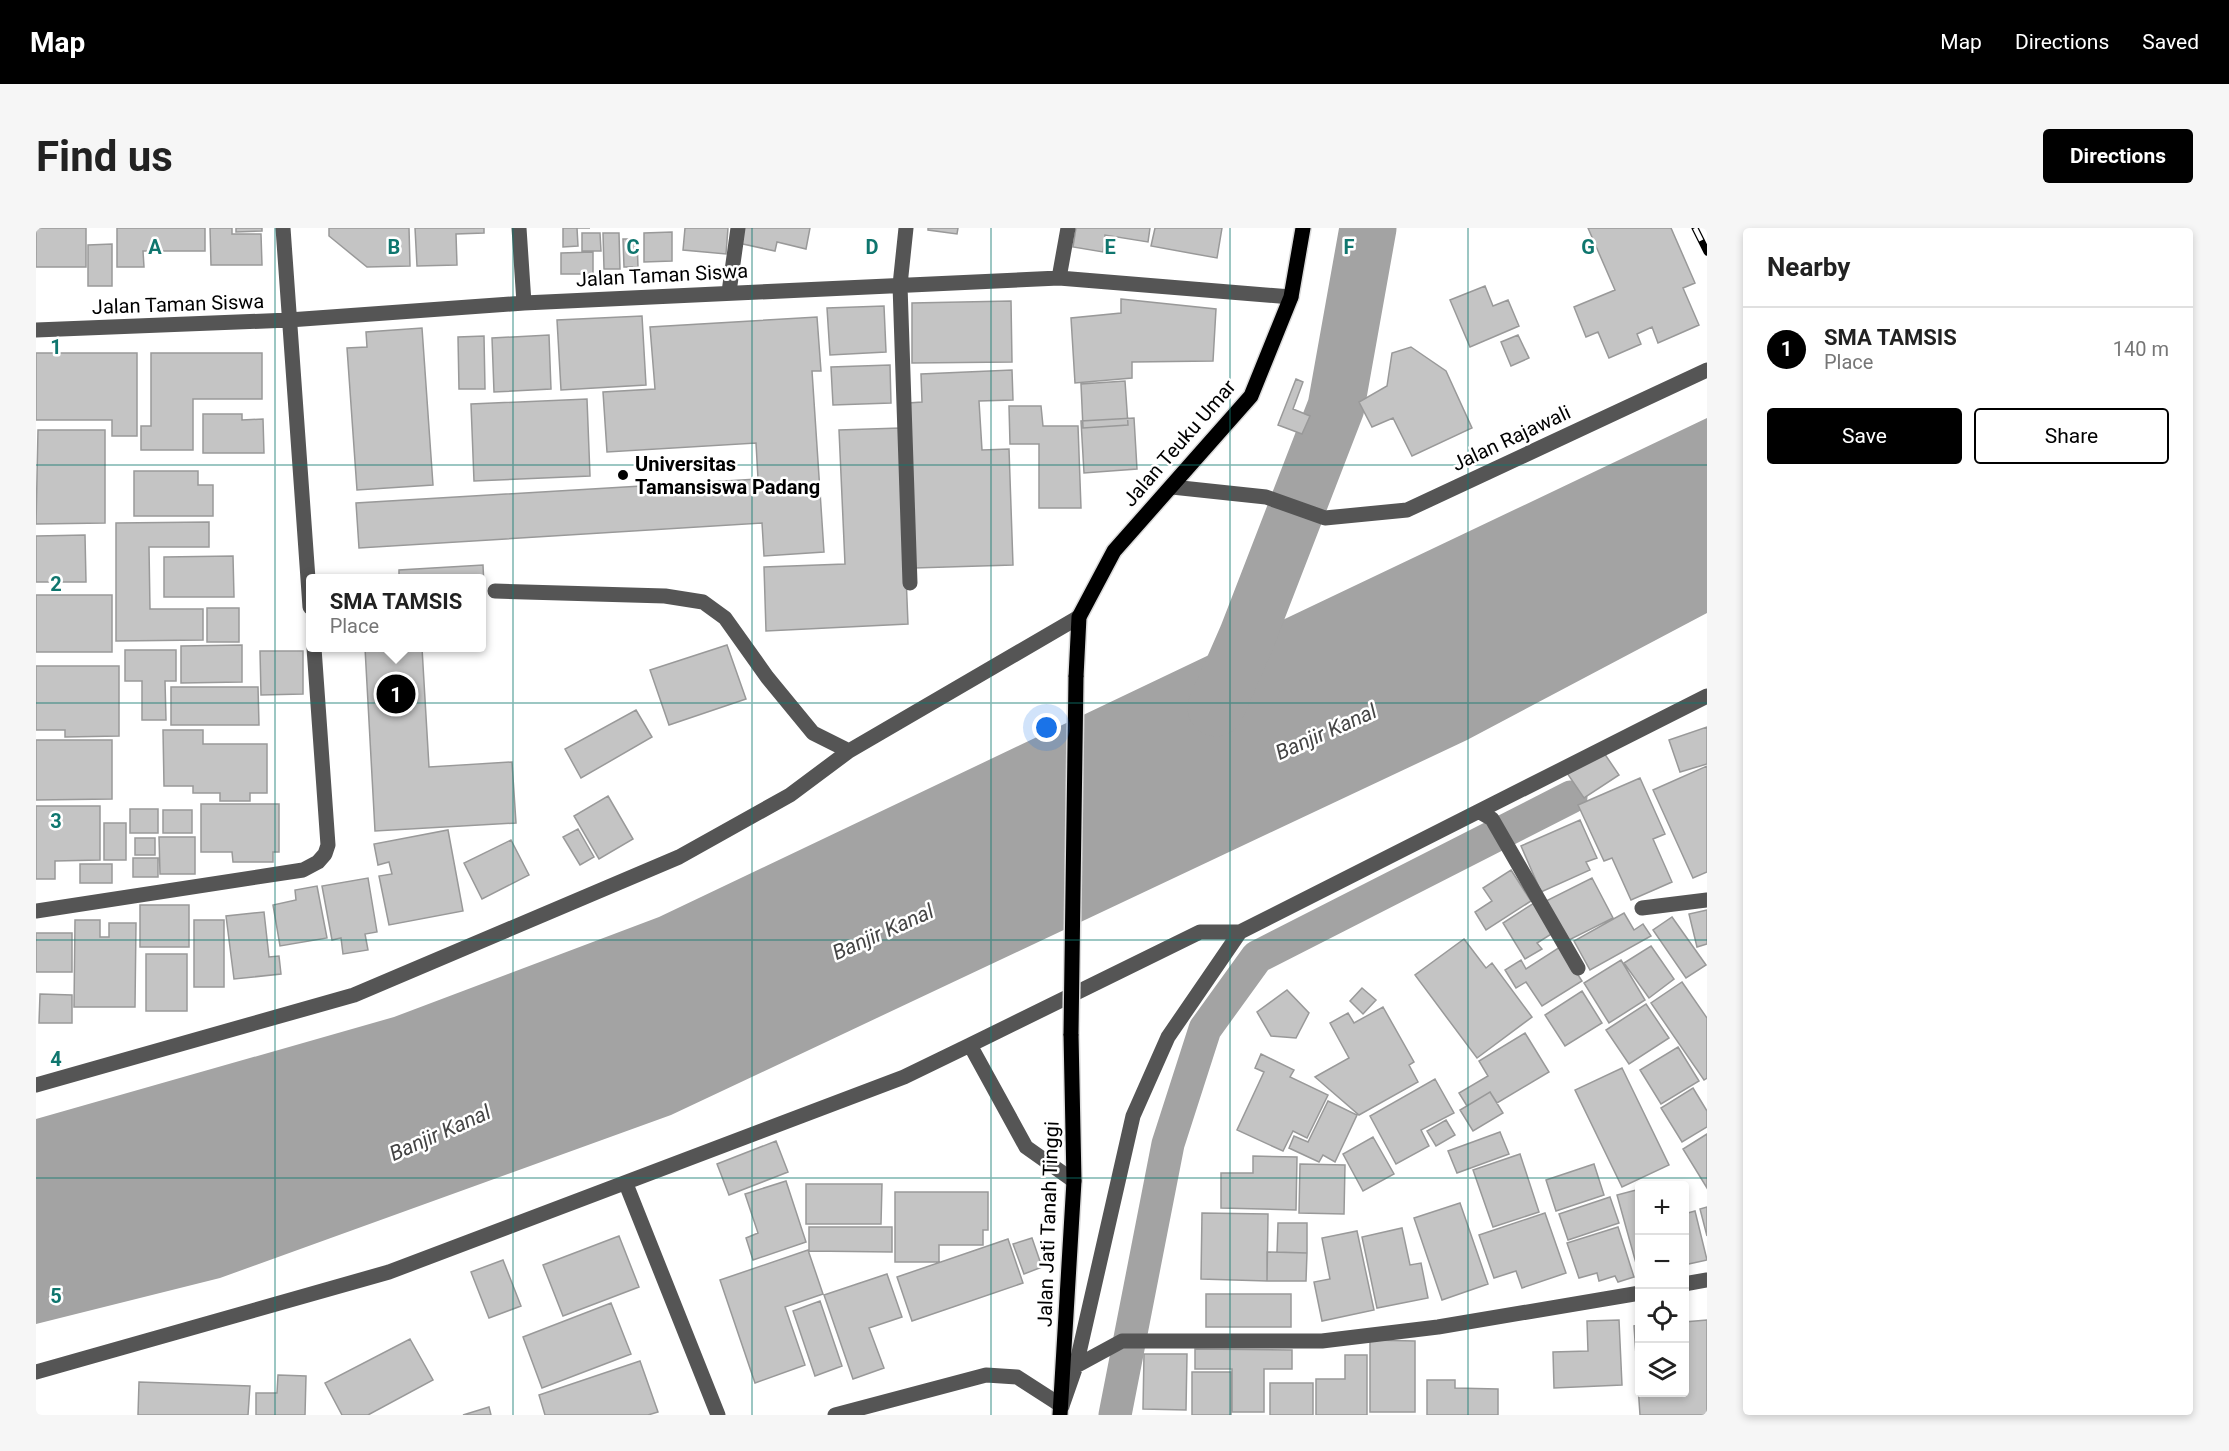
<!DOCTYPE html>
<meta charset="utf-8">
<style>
:root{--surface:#fff;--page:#f6f6f6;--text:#222;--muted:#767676;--line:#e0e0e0;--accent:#000}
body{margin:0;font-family:Roboto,sans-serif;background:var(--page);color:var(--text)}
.controls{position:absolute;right:18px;bottom:18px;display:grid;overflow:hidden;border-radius:6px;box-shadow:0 3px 9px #0003}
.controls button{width:54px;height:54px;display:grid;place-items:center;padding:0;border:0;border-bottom:2px solid var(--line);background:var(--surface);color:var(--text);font:30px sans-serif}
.you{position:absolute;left:1011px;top:500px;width:21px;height:21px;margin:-15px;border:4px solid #fff;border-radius:50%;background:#1a73e8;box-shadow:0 0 0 9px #1a73e833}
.badge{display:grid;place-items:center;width:39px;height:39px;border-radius:50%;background:var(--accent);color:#fff;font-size:20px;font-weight:700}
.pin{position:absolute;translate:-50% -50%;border:3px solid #fff;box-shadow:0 2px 6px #0006}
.popup{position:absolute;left:270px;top:346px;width:180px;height:78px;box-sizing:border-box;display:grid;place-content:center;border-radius:6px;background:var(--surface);filter:drop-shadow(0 2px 4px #0005);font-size:20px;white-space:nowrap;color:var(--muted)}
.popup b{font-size:22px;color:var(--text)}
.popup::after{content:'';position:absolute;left:50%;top:100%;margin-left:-12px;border:12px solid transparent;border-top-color:var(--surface)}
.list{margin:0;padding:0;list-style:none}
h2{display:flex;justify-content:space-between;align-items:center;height:78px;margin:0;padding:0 24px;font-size:26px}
h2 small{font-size:20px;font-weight:400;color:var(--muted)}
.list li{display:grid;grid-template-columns:39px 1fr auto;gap:18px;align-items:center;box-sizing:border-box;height:84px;padding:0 24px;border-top:2px solid var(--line)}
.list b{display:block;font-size:22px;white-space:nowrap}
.list p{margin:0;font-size:20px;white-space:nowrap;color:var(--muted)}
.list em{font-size:20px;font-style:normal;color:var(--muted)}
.actions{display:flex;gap:12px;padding:18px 24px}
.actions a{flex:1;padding:14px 0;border:2px solid var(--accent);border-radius:6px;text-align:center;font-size:21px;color:var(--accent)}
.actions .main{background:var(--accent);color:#fff}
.icon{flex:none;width:33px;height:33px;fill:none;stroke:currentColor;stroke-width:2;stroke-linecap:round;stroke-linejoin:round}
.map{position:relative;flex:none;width:1671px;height:1187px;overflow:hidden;border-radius:6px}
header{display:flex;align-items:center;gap:36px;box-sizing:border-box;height:84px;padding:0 30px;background:var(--accent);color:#fff}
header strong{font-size:28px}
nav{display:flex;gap:33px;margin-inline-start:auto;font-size:21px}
.intro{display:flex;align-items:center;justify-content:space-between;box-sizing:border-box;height:144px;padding:0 36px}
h1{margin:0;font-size:42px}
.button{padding:15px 27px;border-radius:6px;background:var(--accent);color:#fff;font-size:21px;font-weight:700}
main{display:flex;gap:36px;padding:0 36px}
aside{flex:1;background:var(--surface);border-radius:6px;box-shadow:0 3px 9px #0003}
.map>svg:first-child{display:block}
</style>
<header>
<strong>Map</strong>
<nav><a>Map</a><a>Directions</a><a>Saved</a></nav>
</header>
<div class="intro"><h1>Find us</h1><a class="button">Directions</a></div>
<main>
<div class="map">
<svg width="1671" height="1187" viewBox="0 0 1671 1187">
<rect width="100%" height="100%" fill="#fff"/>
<path fill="#a3a3a3" d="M 1671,190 L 1671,385 L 1431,512 L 635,887 L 184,1050 L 0,1096 L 0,891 L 358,789 L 623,689 Z"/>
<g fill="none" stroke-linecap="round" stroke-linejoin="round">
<path stroke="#a3a3a3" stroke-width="33" d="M 1079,1187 L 1132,916 L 1169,801 L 1221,729 L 1535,569"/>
<path stroke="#a3a3a3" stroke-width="57" d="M 1180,480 L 1211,409 L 1300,179 L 1332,0"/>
</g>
<path fill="#c4c4c4" stroke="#999" stroke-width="1.5" d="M 0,0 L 50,0 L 50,39 L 0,39 Z
M 81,0 L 169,0 L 169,23 L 107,23 L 108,39 L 81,39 Z
M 174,0 L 196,0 L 196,6 L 225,6 L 226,37 L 175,37 Z
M 200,0 L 226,0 L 226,3 L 200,4 Z
M 293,0 L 373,0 L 374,38 L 331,39 L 293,8 Z
M 379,0 L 448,0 L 448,5 L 420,6 L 421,37 L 381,38 Z
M 527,0 L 554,0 L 541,0 L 542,18 L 527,19 Z
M 649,0 L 692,0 L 690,26 L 647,22 Z
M 706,0 L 774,0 L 770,21 L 741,14 L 739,23 L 702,15 Z
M 892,0 L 922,0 L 921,6 L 892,2 Z
M 1040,0 L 1114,0 L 1112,14 L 1069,7 L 1067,24 L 1037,19 Z
M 1119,0 L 1186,0 L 1181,30 L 1115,18 Z
M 1552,0 L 1635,0 L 1659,55 L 1647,60 L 1663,97 L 1622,115 L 1616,99 L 1601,106 L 1605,116 L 1573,130 L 1562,104 L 1550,109 L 1538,79 L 1579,62 Z
M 636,4 L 636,33 L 608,34 L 608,5 Z
M 546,5 L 564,5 L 565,23 L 546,23 Z
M 567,5 L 583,5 L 584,41 L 568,41 Z
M 587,11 L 601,11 L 602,39 L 588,39 Z
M 76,16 L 76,58 L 52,58 L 52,17 Z
M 557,24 L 557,46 L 525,46 L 525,25 Z
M 1449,58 L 1457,78 L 1472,72 L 1483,98 L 1434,119 L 1414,72 Z
M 1085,71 L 1180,81 L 1177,133 L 1096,134 L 1096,150 L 1039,155 L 1035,90 L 1085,85 Z
M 975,73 L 976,134 L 876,135 L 876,75 Z
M 848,78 L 850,124 L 794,127 L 791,80 Z
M 606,88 L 610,157 L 525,162 L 521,92 Z
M 781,89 L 785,143 L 776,143 L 788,324 L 728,328 L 726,295 L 323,320 L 320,275 L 722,251 L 720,215 L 571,224 L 567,164 L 619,161 L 614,99 Z
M 386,100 L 397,257 L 321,262 L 311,120 L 331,119 L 330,104 Z
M 513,107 L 515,161 L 458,164 L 456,110 Z
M 1482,107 L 1493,130 L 1475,138 L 1465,114 Z
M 448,108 L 449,161 L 423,161 L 422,109 Z
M 1375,119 L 1410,143 L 1436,200 L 1376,228 L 1357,190 L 1336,199 L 1323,174 L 1351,158 L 1356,125 Z
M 0,125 L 101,125 L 101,208 L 76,208 L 76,192 L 0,192 Z
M 115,125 L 226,125 L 226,171 L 157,171 L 157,222 L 105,222 L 105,198 L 115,198 Z
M 854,137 L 855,175 L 797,177 L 795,139 Z
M 976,142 L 977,172 L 943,173 L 946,222 L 973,221 L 977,337 L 878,340 L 872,175 L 886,174 L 885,146 Z
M 1260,151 L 1267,154 L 1257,181 L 1274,188 L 1266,206 L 1242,197 Z
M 1089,153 L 1092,197 L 1047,200 L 1045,156 Z
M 551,171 L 554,248 L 438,253 L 435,176 Z
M 973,178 L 1005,178 L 1007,198 L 1042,198 L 1045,280 L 1003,280 L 1003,216 L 974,216 Z
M 167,186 L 206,186 L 206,192 L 227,191 L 228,225 L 167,225 Z
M 1098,190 L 1101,241 L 1048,245 L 1045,193 Z
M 864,200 L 872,396 L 730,403 L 728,339 L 809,336 L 803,202 Z
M 2,202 L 69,202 L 69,295 L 0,296 Z
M 98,243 L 162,243 L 162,257 L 177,257 L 177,288 L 98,288 Z
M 173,294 L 173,319 L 113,319 L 114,381 L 167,381 L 167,412 L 80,413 L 80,295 Z
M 49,307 L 50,354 L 0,354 L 0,308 Z
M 197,328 L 198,369 L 128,369 L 128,329 Z
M 447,337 L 449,380 L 446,381 L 446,350 L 363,350 L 363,342 Z
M 0,367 L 76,367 L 76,424 L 0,424 Z
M 171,380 L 203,380 L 203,414 L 171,414 Z
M 206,417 L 206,454 L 145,455 L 145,418 Z
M 691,417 L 710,471 L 633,497 L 614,442 Z
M 329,420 L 386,420 L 393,539 L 476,534 L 480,595 L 339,603 Z
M 89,422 L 140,422 L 140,453 L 129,453 L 130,492 L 106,492 L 106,453 L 89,453 Z
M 224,423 L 267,423 L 267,466 L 225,467 Z
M 0,438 L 83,438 L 83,508 L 29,509 L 29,502 L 0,502 Z
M 135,459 L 222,459 L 223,497 L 135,497 Z
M 600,482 L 616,509 L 545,550 L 529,521 Z
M 1671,499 L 1671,536 L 1644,544 L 1633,512 Z
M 127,502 L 167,502 L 167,516 L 231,516 L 231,565 L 214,565 L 214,573 L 184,573 L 184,565 L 157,565 L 157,558 L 128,558 Z
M 0,512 L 76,512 L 76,571 L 0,572 Z
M 1566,522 L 1583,547 L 1548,570 L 1531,545 Z
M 1671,538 L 1671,644 L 1657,650 L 1617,562 Z
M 1604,550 L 1629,606 L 1617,611 L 1636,654 L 1595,672 L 1576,630 L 1568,633 L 1542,577 Z
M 572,568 L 597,611 L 563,631 L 538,588 Z
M 165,576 L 243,576 L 243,624 L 237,624 L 237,634 L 197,634 L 196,624 L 165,624 Z
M 0,578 L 64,578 L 64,632 L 19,633 L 19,651 L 0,651 Z
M 94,581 L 122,581 L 122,605 L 94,605 Z
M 127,582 L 156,582 L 156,605 L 127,605 Z
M 1544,592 L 1561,630 L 1550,634 L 1554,642 L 1505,664 L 1485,618 Z
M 68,595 L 90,595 L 90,632 L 68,632 Z
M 542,601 L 558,629 L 544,637 L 527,609 Z
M 412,602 L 427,683 L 353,697 L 343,648 L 356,646 L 353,634 L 342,637 L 338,616 Z
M 123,609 L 159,609 L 159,646 L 124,646 Z
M 99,610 L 119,610 L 119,627 L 99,627 Z
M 475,612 L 493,647 L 446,671 L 428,635 Z
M 97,630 L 122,630 L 122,649 L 97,649 Z
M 44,636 L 76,636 L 76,655 L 44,655 Z
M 1475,642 L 1495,673 L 1450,702 L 1439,684 L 1456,673 L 1447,660 Z
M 332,650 L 341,704 L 329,706 L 332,722 L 307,726 L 305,710 L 296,712 L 286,658 Z
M 1556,650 L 1577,690 L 1529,714 L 1508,674 Z
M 281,658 L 291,710 L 244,718 L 237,677 L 260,672 L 259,662 Z
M 1498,675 L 1517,705 L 1501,715 L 1506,721 L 1489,731 L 1467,695 Z
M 104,677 L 153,677 L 153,719 L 104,719 Z
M 1671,682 L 1671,716 L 1661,719 L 1653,686 Z
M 228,684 L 233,729 L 243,728 L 245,746 L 198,751 L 190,688 Z
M 1588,685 L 1598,702 L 1607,696 L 1615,708 L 1554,742 L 1538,713 Z
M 1636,689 L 1670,737 L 1650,750 L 1617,702 Z
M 39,692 L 64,692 L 64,709 L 73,709 L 73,695 L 100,695 L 99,779 L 38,779 Z
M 158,692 L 188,692 L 188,759 L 158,759 Z
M 0,705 L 36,705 L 36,744 L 0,744 Z
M 1428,711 L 1450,740 L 1456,735 L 1496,789 L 1441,830 L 1379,747 Z
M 1615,718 L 1638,751 L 1613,770 L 1588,735 Z
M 1524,719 L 1546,753 L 1506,778 L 1490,754 L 1480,760 L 1469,742 L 1485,732 L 1490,741 Z
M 110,726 L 151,726 L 151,783 L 110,783 Z
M 1585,732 L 1609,772 L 1573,795 L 1548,755 Z
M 1646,754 L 1671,790 L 1671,850 L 1668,852 L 1615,775 Z
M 1326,760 L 1340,772 L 1327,786 L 1314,773 Z
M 1251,762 L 1273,785 L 1260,810 L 1235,808 L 1221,784 Z
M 1546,763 L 1566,795 L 1529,818 L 1509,787 Z
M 4,766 L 36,767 L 36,795 L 3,795 Z
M 1610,776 L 1633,810 L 1593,836 L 1570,802 Z
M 1347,779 L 1378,834 L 1373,837 L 1382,854 L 1323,887 L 1279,849 L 1313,830 L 1294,795 L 1312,785 L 1318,795 Z
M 1489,805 L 1513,844 L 1461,875 L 1454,864 L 1431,878 L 1423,865 L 1452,848 L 1443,833 Z
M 1642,819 L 1663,853 L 1625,876 L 1604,842 Z
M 1225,826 L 1258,842 L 1254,849 L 1292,867 L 1271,910 L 1257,903 L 1247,923 L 1201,902 L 1228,844 L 1219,840 Z
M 1586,840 L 1633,937 L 1586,959 L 1539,862 Z
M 1399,851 L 1418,885 L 1385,902 L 1393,918 L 1360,936 L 1334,888 Z
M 1657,860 L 1671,883 L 1671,899 L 1646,914 L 1625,880 Z
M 1454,864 L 1467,885 L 1437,903 L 1424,882 Z
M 1292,873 L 1321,887 L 1299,934 L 1287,927 L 1283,934 L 1253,920 L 1258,908 L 1272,914 Z
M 1410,892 L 1419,907 L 1400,918 L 1391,903 Z
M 1464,904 L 1473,926 L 1421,945 L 1412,923 Z
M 1671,906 L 1671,960 L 1647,921 Z
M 1337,909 L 1358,946 L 1327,963 L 1307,926 Z
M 740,913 L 752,944 L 693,967 L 681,936 Z
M 1484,926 L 1503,984 L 1457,999 L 1437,942 Z
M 1217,928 L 1261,929 L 1260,982 L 1185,980 L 1185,945 L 1217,945 Z
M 1264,936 L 1309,937 L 1308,986 L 1263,985 Z
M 1558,936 L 1568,967 L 1520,983 L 1510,952 Z
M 750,953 L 770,1014 L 717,1032 L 710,1010 L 722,1005 L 709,966 Z
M 770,956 L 846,956 L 845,996 L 770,996 Z
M 1604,961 L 1604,1045 L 1603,1046 L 1581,967 Z
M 859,964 L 952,964 L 952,1002 L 947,1002 L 947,1017 L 903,1017 L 903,1034 L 859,1034 Z
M 1574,969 L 1583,995 L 1532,1012 L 1523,986 Z
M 1424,975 L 1452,1056 L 1406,1072 L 1378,990 Z
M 1671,979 L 1671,1008 L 1664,981 Z
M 1659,983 L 1671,1032 L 1648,1037 L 1648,986 Z
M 1166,985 L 1232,986 L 1231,1053 L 1165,1051 Z
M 1509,985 L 1530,1045 L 1486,1060 L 1480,1043 L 1458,1050 L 1443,1007 Z
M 1242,995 L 1271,995 L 1271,1025 L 1241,1024 Z
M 773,999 L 856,999 L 856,1024 L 773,1023 Z
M 1582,999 L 1598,1049 L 1582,1054 L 1579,1048 L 1563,1053 L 1561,1045 L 1543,1050 L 1531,1015 Z
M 1366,1000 L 1374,1037 L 1385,1035 L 1392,1070 L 1341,1080 L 1326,1009 Z
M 1321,1003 L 1338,1082 L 1286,1093 L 1278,1054 L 1294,1051 L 1286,1010 Z
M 583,1008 L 603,1059 L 527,1088 L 507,1037 Z
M 996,1010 L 1006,1039 L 988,1046 L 977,1016 Z
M 972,1011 L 987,1055 L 876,1093 L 861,1049 Z
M 772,1022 L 787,1066 L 749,1079 L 769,1137 L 719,1155 L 684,1052 Z
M 1231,1024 L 1271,1025 L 1270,1053 L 1231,1053 Z
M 467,1032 L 485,1078 L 453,1090 L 435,1044 Z
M 851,1046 L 866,1089 L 833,1100 L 848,1140 L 817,1151 L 788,1067 Z
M 1170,1066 L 1255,1066 L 1255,1099 L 1170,1099 Z
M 784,1073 L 806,1138 L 779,1148 L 757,1083 Z
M 575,1075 L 595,1126 L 506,1160 L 487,1109 Z
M 1583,1092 L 1586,1157 L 1518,1160 L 1517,1124 L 1552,1123 L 1551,1093 Z
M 1671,1092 L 1671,1187 L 1604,1187 L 1598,1098 L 1604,1097 L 1604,1164 L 1648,1164 L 1648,1094 Z
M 374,1111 L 397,1152 L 332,1187 L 306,1187 L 289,1155 Z
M 1334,1112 L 1379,1113 L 1379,1184 L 1334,1184 Z
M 1159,1121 L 1256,1122 L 1256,1141 L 1228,1141 L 1228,1184 L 1196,1184 L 1196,1141 L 1159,1141 Z
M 1108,1126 L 1151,1126 L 1150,1182 L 1107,1181 Z
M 1309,1127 L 1331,1127 L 1331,1187 L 1280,1187 L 1280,1151 L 1309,1151 Z
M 604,1133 L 622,1184 L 612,1187 L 509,1187 L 503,1167 Z
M 1156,1144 L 1195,1144 L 1195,1187 L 1156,1187 Z
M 242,1147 L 270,1148 L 269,1187 L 220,1187 L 220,1165 L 241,1165 Z
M 1391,1152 L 1419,1152 L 1419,1160 L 1462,1161 L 1462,1187 L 1391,1187 Z
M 103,1154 L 214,1158 L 212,1187 L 102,1187 Z
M 1234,1155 L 1277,1155 L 1277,1187 L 1234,1187 Z
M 453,1179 L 455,1187 L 427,1187 Z"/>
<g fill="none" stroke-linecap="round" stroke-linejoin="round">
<defs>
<path id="major" d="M 1040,449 L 1043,389 L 1078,323 L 1215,168 L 1255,69 L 1267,0
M 1024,1187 L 1038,953 L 1035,806"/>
</defs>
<use href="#major" stroke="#dbdbdb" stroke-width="18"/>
<path stroke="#555" stroke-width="15" d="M 247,0 L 274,379
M 483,0 L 488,75
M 870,0 L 864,57 L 874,355
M 1023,50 L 1032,0
M 693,64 L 702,0
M 0,102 L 253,92 L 488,75 L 1023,50 L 1255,69
M 1136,259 L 1230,269 L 1289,290 L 1371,282 L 1671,142
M 459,363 L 629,368 L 667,374 L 689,390 L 731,449 L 777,505 L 813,523
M 1444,584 L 1456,591 L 1542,740
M 1606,680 L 1671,672
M 0,683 L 267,642 L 282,634 L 289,626 L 292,617 L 278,420
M 934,817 L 1164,704 L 1204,704
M 0,857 L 318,767 L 643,629 L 754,567 L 813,523 L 1043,389
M 590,956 L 682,1187
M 1648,1056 L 1671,1052
M 1040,1138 L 1086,1113 L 1286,1113 L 1402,1099 L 1604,1065
M 0,1144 L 353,1044 L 868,849 L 934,817 L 990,919 L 1038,953
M 799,1187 L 950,1147 L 981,1149 L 1026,1178 L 1040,1138 L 1097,888 L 1132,809 L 1204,704 L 1671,468"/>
<use href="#major" stroke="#000" stroke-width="15"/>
<defs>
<path id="rail" d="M 1659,0 L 1671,24"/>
</defs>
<use href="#rail" stroke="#000" stroke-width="7"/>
<use href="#rail" stroke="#fff" stroke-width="4.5" stroke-dasharray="14" stroke-linecap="butt"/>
<defs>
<path id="major-bridge" d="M 1035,806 L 1040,449"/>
</defs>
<use href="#major-bridge" stroke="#dbdbdb" stroke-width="18" stroke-linecap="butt"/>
<use href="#major-bridge" stroke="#000" stroke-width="15"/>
</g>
<path fill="none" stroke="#0f766e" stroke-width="1.5" stroke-opacity="0.55" d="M 239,0 L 239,1187M 477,0 L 477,1187M 716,0 L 716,1187M 955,0 L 955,1187M 1194,0 L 1194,1187M 1432,0 L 1432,1187M 0,237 L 1671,237M 0,475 L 1671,475M 0,712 L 1671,712M 0,950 L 1671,950"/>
<circle fill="#000" stroke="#fff" stroke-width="2" cx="587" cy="247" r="6"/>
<g text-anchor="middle" stroke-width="5" stroke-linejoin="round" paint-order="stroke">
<g font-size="20" fill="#000" stroke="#fff">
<text transform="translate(626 47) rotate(-3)" y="7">Jalan Taman Siswa</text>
<text transform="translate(142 76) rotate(-2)" y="7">Jalan Taman Siswa</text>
<text transform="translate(1475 210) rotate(-25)" y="7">Jalan Rajawali</text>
<text transform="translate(1143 215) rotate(-49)" y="7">Jalan Teuku Umar</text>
<text transform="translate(1012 996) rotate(-88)" y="7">Jalan Jati Tanah Tinggi</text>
</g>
<g font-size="20" font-weight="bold" fill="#000" stroke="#fff" text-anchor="start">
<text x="599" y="243">Universitas<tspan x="599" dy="23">Tamansiswa Padang</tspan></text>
</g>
<g font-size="21" font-style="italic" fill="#444" stroke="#fff">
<text transform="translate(1290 504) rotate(-24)" y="7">Banjir Kanal</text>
<text transform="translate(847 704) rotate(-24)" y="7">Banjir Kanal</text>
<text transform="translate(404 905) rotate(-24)" y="7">Banjir Kanal</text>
</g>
</g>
<g font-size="20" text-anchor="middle" font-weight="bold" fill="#0f766e" stroke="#fff" stroke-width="5" stroke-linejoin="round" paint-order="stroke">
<text x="119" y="26">A</text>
<text x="358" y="26">B</text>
<text x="597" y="26">C</text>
<text x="836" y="26">D</text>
<text x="1074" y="26">E</text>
<text x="1313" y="26">F</text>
<text x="1552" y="26">G</text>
<text x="20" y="126">1</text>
<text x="20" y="363">2</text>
<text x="20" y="600">3</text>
<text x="20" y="838">4</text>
<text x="20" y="1075">5</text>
</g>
</svg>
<div class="controls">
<button>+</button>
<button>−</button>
<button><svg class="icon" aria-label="locate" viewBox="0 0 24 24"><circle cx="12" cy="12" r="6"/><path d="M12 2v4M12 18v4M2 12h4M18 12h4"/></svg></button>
<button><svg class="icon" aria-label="layers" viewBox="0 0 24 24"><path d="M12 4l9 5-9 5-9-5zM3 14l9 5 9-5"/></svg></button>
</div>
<div class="you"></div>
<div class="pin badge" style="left:360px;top:466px">1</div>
<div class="popup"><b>SMA TAMSIS</b>Place</div>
</div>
<aside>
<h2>Nearby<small></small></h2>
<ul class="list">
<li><span class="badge">1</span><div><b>SMA TAMSIS</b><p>Place</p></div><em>140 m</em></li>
</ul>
<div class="actions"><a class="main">Save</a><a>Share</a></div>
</aside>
</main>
